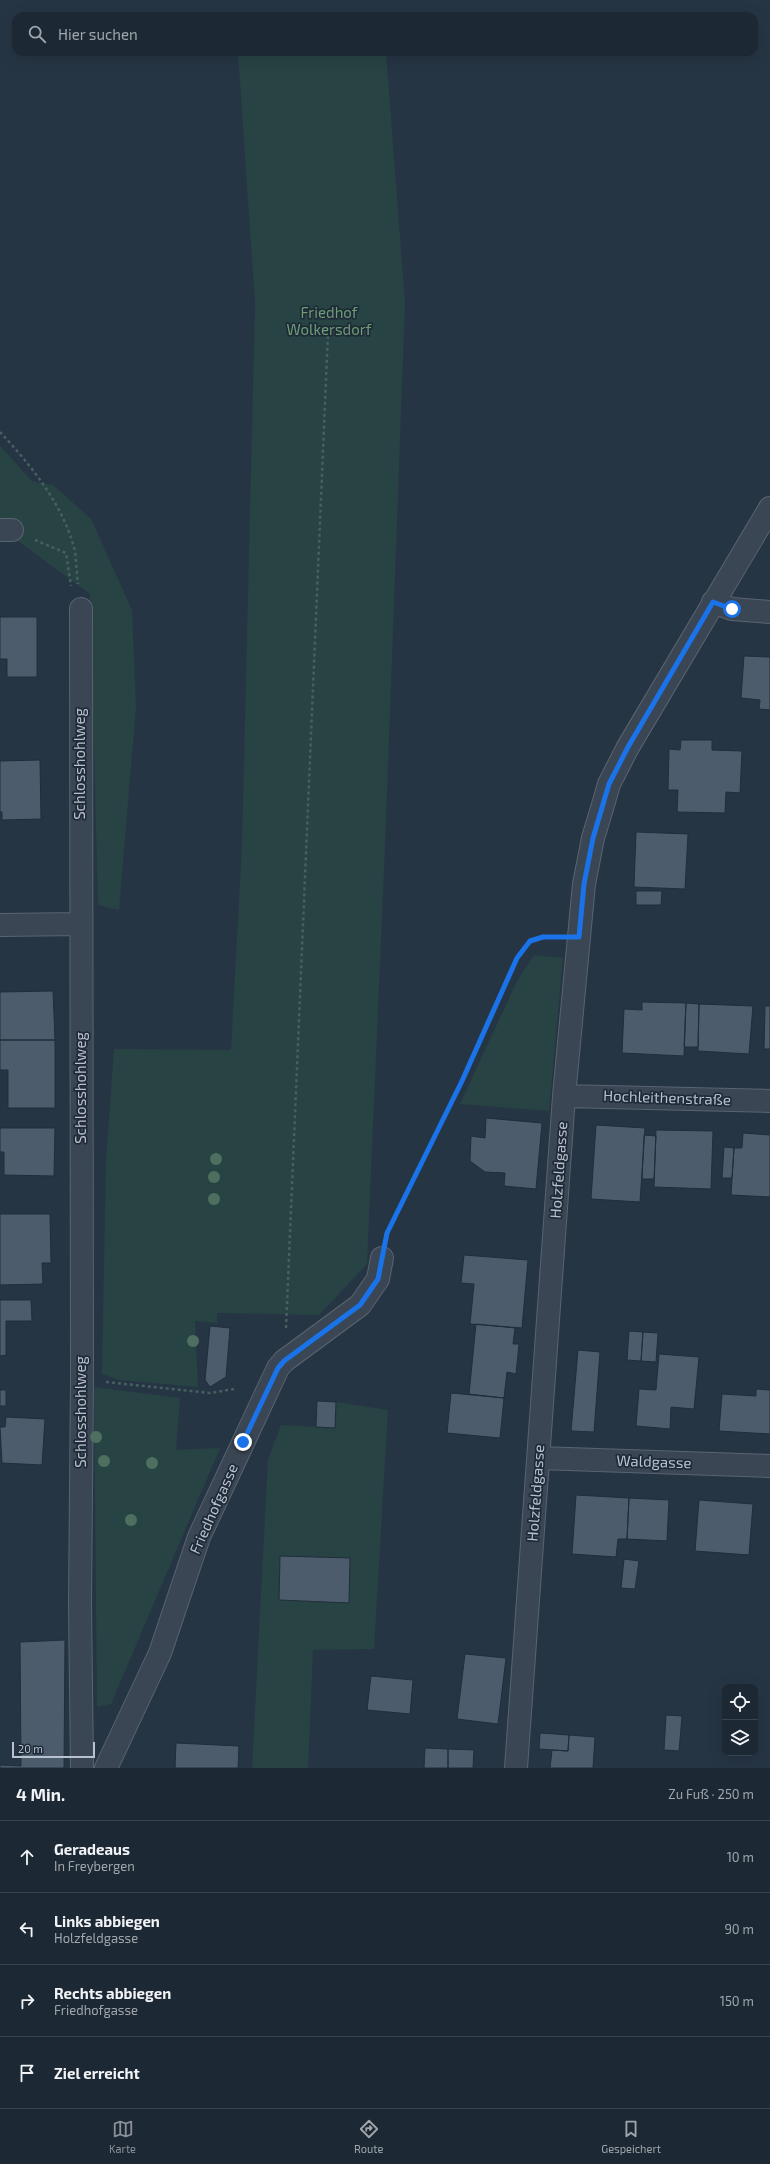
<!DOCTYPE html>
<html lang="de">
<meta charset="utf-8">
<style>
:root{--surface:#1c2833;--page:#29343f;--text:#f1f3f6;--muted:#a0a6ac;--line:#3a444e;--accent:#8c9099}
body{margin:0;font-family:"Exo 2",sans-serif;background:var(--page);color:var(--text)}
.controls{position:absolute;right:12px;bottom:12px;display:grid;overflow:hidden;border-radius:8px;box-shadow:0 4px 16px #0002}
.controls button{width:36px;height:36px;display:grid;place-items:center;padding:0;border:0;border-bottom:1px solid var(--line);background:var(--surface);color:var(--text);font:20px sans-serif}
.scale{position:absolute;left:12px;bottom:10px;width:83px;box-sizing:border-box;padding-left:4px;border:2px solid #b8c1cd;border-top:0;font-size:11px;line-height:14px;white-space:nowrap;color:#b8c1cd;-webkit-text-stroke:3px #1f2b38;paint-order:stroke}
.stop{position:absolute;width:12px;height:12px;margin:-9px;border:3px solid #1a73e8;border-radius:50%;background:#fff}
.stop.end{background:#1a73e8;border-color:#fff;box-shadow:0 1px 4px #0008}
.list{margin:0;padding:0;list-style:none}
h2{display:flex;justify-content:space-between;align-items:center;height:52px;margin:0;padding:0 16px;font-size:17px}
h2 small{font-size:13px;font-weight:400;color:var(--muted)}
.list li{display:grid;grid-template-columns:26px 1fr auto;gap:12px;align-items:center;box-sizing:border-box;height:72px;padding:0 16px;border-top:1px solid var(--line)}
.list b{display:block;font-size:15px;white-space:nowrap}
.list p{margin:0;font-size:13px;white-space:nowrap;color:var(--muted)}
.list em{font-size:13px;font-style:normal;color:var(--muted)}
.icon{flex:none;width:22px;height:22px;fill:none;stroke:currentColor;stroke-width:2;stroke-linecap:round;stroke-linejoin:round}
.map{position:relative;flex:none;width:770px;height:1768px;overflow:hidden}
.search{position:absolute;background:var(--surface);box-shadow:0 4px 16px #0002;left:12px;right:12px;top:12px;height:44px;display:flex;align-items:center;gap:10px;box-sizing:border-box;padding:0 14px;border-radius:12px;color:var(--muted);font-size:15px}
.sheet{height:340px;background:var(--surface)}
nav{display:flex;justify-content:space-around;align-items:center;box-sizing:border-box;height:56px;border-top:1px solid var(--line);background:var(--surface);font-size:11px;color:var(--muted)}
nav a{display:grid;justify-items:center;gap:2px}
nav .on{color:var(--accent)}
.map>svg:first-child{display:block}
</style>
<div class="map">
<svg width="770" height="1768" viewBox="0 0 770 1768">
<rect width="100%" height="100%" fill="#263544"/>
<path fill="#284344" d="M 238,52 L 386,52 L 405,303 L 385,847 L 367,1264 L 319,1315 L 217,1313 L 217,1323 L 195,1321 L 198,1387 L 120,1380 L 102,1374 L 106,1160 L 114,1049 L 231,1050 L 242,845 L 255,304 Z
M 0,446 L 32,481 L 53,485 L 91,519 L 132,610 L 136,707 L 119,910 L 98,905 L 90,594 L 11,536 L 0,523 Z
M 534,955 L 563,958 L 549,1111 L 460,1104 L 517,981 Z
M 94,1387 L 180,1398 L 176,1450 L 220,1448 L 111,1704 L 97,1707 Z
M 336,1402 L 388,1410 L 374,1649 L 313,1650 L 308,1768 L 252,1768 L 268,1459 L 281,1425 L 335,1428 Z"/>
<path fill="#4c5c6d" stroke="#212d3a" d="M 0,617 L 37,617 L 37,677 L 7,677 L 7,659 L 0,659 Z
M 744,656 L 770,657 L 770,710 L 759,709 L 760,700 L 741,698 Z
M 681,740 L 712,740 L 712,750 L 742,751 L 740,793 L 726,792 L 725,813 L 677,812 L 678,790 L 668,790 L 669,749 L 680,750 Z
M 40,760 L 41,819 L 2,820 L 2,812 L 0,812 L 0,761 Z
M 636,832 L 688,834 L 685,889 L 634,887 Z
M 636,891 L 662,891 L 661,905 L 636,905 Z
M 53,991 L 55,1040 L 0,1040 L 0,992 Z
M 642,1002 L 686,1003 L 684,1056 L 622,1053 L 624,1009 L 642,1010 Z
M 686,1003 L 699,1004 L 698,1047 L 684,1047 Z
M 699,1004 L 753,1006 L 749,1054 L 698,1051 Z
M 765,1006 L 770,1006 L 770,1049 L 764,1049 Z
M 0,1040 L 55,1040 L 55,1108 L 8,1108 L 8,1070 L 0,1070 Z
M 486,1118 L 542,1123 L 536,1189 L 504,1186 L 505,1173 L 485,1172 L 470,1161 L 471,1136 L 485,1138 Z
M 596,1125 L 645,1128 L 640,1202 L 591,1199 Z
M 0,1128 L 55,1128 L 54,1176 L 4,1175 L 4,1152 L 0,1152 Z
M 656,1130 L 713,1131 L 711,1189 L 654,1187 Z
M 743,1133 L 770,1135 L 770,1197 L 731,1195 L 734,1148 L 742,1148 Z
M 644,1135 L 656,1136 L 654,1179 L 642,1179 Z
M 724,1147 L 734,1148 L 732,1178 L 722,1178 Z
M 0,1214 L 50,1214 L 51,1263 L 42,1263 L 43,1284 L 0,1285 Z
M 464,1255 L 528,1260 L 522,1328 L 470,1324 L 474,1284 L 461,1283 Z
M 0,1300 L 31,1300 L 32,1321 L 6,1321 L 6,1355 L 0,1356 Z
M 476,1324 L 515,1328 L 513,1344 L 519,1344 L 516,1374 L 507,1372 L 504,1398 L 469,1394 Z
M 210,1326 L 230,1328 L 226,1377 L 210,1387 L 205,1380 Z
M 629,1331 L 643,1332 L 641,1361 L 627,1360 Z
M 643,1332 L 658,1333 L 656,1362 L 641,1361 Z
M 578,1350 L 600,1352 L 594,1432 L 571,1431 Z
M 659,1354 L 699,1357 L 694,1409 L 671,1407 L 670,1429 L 636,1426 L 639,1389 L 656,1390 Z
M 756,1389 L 770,1390 L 770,1434 L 719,1431 L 722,1394 L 756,1396 Z
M 0,1390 L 6,1390 L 6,1406 L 0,1406 Z
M 451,1393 L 504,1398 L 500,1438 L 447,1433 Z
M 317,1401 L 336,1402 L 335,1428 L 316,1427 Z
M 6,1417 L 45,1419 L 42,1465 L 2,1463 L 0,1427 L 5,1427 Z
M 576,1495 L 629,1498 L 627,1539 L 618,1539 L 616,1557 L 572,1554 Z
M 629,1498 L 669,1500 L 667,1541 L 627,1539 Z
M 699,1500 L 753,1504 L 749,1555 L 695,1551 Z
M 280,1556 L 350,1558 L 349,1603 L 279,1600 Z
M 624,1559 L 639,1561 L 635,1589 L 621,1588 Z
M 65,1640 L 64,1768 L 0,1768 L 0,1765 L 21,1766 L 20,1642 Z
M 465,1654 L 506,1658 L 498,1724 L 457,1719 Z
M 371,1676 L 413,1680 L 410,1714 L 367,1710 Z
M 666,1715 L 682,1716 L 679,1751 L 664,1750 Z
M 540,1733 L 569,1735 L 568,1751 L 539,1749 Z
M 569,1735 L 595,1737 L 593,1768 L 550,1768 L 552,1750 L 568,1751 Z
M 176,1743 L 239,1746 L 238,1768 L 175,1768 Z
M 425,1748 L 448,1749 L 448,1768 L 424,1768 Z
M 448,1749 L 474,1750 L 473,1768 L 448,1768 Z"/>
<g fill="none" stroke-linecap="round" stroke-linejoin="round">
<defs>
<path id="street" d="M 0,530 L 12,530
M 713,602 L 732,609 L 770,612
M 81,609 L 82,1379 L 80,1604 L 82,1768
M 0,925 L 80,924
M 564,1096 L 770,1101
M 539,1458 L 770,1466
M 106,1768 L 160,1653 L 199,1537 L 278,1368 L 284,1361 L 360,1305 L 378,1279 L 382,1258
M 516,1768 L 564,1096 L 584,884 L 593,838 L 603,805 L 609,784 L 628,747 L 770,508"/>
</defs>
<use href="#street" stroke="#596470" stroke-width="24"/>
<path stroke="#466061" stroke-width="2.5" stroke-dasharray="3 3" stroke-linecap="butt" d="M 0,432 C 29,463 61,502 73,544 C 77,556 76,571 78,584
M 35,540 L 66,553 L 71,586
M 387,1234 L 462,1081 L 517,958 C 529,942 533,937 554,937
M 286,1328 L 328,332
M 106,1382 L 210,1393 L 234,1389"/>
<use href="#street" stroke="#3a4653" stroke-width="22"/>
</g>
<g fill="#4e6f60">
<circle cx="216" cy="1159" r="6"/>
<circle cx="214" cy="1177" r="6"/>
<circle cx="214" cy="1199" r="6"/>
<circle cx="193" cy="1341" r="6"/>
<circle cx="96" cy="1437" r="6"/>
<circle cx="104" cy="1461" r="6"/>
<circle cx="152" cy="1463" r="6"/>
<circle cx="131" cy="1520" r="6"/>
</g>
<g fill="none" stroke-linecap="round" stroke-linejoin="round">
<path stroke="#1a73e8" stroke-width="5" d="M 243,1442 L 278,1368 L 284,1361 L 360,1305 L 378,1279 L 387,1233 L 462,1081 L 517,958 L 530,941 L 543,937 L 579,937 L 584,884 L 593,838 L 609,784 L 628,747 L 713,602 L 732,609"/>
</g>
<g text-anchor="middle" stroke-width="3.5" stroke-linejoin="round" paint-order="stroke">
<g font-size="15" fill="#6e9e76" stroke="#1f2b38">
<text x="329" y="318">Friedhof<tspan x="329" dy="17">Wolkersdorf</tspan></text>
</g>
<g font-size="15" fill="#b8c1cd" stroke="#1f2b38">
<text transform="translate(80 764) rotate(-90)" y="5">Schlosshohlweg</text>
<text transform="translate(81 1088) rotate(-90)" y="5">Schlosshohlweg</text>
<text transform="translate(667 1098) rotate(2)" y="5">Hochleithenstraße</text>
<text transform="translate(559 1170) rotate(-86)" y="5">Holzfeldgasse</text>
<text transform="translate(81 1412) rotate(-90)" y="5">Schlosshohlweg</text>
<text transform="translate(654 1462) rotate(2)" y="5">Waldgasse</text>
<text transform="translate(536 1493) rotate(-86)" y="5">Holzfeldgasse</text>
<text transform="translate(214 1509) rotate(-66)" y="5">Friedhofgasse</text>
</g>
</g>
</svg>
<div class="controls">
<button><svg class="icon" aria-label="locate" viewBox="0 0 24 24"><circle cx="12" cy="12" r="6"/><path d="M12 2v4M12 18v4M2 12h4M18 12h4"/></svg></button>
<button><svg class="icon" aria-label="layers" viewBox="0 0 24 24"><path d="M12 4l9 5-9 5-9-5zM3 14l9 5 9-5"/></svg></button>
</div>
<div class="scale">20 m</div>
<div class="stop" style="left:732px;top:609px"></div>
<div class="stop end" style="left:243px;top:1442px"></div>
<div class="search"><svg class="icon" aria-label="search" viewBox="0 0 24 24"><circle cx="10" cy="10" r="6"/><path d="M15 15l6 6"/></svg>Hier suchen</div>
</div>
<section class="sheet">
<h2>4 Min.<small>Zu Fuß · 250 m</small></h2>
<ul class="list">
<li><svg class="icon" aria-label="ahead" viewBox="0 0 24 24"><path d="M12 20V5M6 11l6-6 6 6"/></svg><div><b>Geradeaus</b><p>In Freybergen</p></div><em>10 m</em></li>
<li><svg class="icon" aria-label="left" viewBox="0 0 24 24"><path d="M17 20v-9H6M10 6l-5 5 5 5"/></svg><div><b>Links abbiegen</b><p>Holzfeldgasse</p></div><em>90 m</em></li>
<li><svg class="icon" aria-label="right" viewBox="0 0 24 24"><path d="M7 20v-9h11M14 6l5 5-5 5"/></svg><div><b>Rechts abbiegen</b><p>Friedhofgasse</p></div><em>150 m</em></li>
<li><svg class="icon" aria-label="arrive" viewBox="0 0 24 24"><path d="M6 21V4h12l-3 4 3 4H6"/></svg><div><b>Ziel erreicht</b></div></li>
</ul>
</section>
<nav>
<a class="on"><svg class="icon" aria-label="map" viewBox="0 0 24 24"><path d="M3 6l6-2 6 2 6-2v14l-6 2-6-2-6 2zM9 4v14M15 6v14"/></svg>Karte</a>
<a><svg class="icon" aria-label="directions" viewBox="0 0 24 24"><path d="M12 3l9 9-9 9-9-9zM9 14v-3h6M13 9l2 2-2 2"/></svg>Route</a>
<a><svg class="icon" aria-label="saved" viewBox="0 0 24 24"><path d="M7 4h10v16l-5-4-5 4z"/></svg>Gespeichert</a>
</nav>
